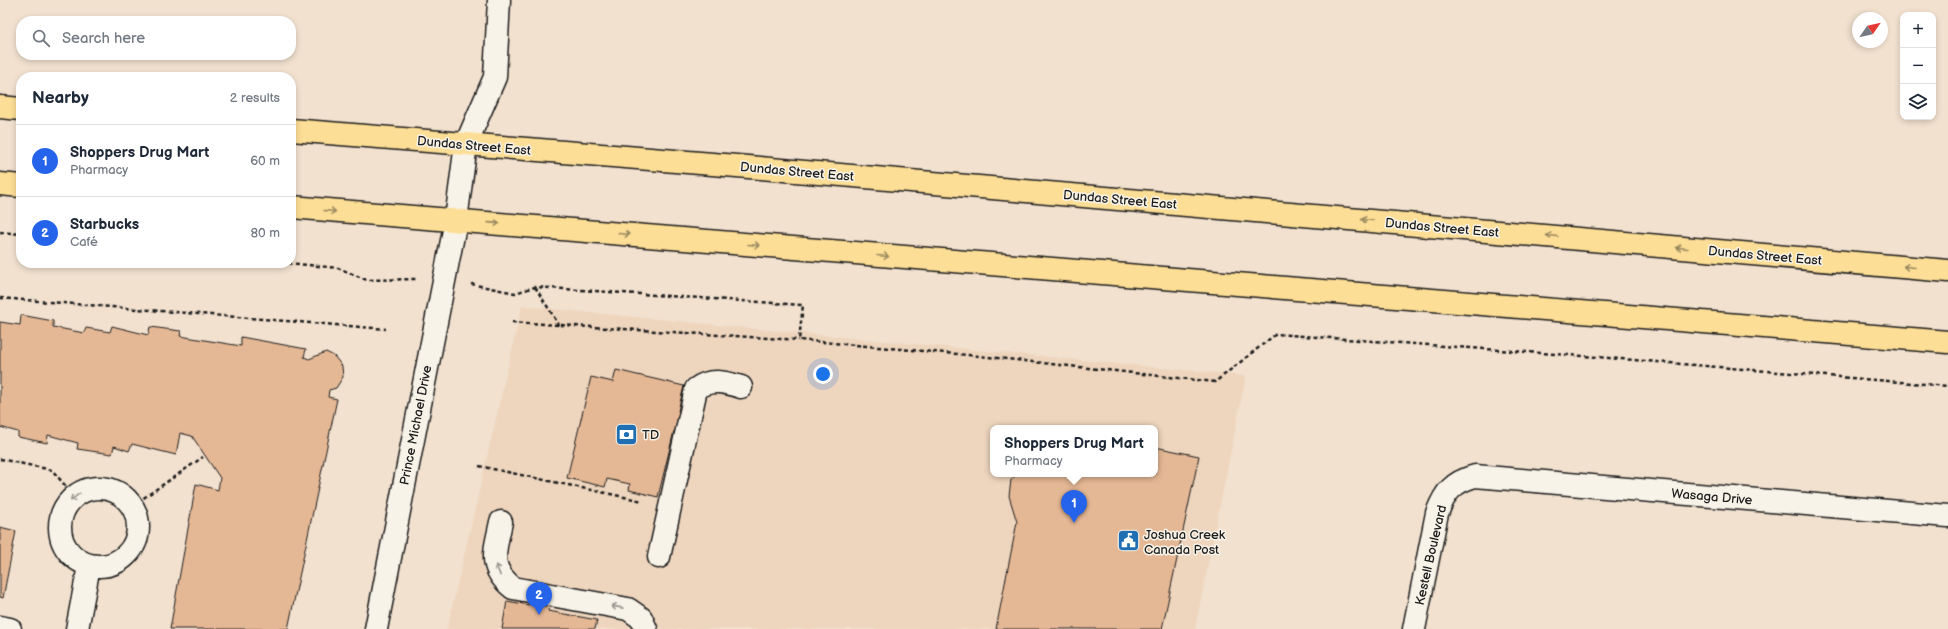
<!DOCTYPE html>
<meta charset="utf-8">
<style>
:root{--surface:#fff;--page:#f2f2f3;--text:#1f2937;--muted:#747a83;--line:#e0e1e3;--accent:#2563eb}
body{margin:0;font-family:"Balsamiq Sans",sans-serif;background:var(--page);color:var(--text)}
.controls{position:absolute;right:12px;top:12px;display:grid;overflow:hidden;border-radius:8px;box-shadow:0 2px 6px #0003}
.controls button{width:36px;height:36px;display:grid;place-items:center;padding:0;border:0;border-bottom:1px solid var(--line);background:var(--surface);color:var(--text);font:20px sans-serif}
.compass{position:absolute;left:1852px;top:12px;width:36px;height:36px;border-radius:50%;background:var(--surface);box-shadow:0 2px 6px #0003;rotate:56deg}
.you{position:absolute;left:823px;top:374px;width:14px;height:14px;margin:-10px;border:3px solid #fff;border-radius:50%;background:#1a73e8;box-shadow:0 0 0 6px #1a73e833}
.badge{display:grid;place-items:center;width:26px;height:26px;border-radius:50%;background:var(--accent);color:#fff;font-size:13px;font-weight:700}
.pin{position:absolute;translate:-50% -33px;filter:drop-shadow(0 1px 2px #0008)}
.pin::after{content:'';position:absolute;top:21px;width:14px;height:12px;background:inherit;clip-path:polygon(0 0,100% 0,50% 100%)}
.popup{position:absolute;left:990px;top:425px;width:168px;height:52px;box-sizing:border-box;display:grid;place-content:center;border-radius:8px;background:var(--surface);filter:drop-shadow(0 1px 3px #0005);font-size:13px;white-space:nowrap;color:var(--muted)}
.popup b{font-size:15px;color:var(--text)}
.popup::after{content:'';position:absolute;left:50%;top:100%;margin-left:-8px;border:8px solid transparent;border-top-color:var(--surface)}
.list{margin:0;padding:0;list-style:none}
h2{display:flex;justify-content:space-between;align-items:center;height:52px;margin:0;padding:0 16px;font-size:17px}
h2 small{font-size:13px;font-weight:400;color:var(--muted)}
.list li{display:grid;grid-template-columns:26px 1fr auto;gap:12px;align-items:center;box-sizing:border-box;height:72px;padding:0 16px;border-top:1px solid var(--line)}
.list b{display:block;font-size:15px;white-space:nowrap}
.list p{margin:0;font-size:13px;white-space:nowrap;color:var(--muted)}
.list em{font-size:13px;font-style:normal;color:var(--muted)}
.icon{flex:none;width:22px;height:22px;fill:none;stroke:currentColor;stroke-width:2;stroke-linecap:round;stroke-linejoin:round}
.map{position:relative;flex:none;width:1948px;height:629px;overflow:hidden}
.search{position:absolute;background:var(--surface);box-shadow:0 2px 6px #0003;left:16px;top:16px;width:280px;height:44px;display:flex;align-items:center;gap:10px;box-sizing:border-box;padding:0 14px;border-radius:16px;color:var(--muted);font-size:15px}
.panel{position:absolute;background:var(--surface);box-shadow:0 2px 6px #0003;left:16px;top:72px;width:280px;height:196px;border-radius:16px}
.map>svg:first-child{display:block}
</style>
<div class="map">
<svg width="1948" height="629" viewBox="0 0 1948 629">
<rect width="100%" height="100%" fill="#f2e1cf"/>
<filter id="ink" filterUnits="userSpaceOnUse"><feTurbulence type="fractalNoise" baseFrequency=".025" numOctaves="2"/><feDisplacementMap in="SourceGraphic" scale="8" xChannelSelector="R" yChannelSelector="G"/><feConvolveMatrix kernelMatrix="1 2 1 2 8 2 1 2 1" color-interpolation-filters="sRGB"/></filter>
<g filter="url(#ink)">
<path fill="#eed5be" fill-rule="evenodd" d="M 522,306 L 1246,376 L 1195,629 L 447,629 ZM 993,428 L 1155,428 L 1155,474 L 993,474 Z"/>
<path fill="#e5b895" stroke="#1c1c1c" d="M 21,315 L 53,321 L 53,327 L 84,333 L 86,328 L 110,332 L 112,326 L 148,335 L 150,327 L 181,331 L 180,336 L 241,346 L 241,337 L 306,349 L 304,357 L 309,359 L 326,352 L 334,356 L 342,366 L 343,377 L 336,388 L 329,390 L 328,397 L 337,399 L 288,629 L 170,629 L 196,484 L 218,490 L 220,478 L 192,436 L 180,433 L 176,455 L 132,444 L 129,451 L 114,446 L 112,454 L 77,449 L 78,443 L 48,435 L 47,443 L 18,437 L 18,432 L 0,427 L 0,322 L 20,325 Z
M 616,370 L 684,386 L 678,411 L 699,417 L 694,436 L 674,431 L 658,497 L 629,490 L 630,484 L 607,479 L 605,487 L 567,478 L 591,377 L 613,382 Z
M 1155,447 L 1199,456 L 1162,629 L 996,629 L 1017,522 L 1009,496 L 1011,480 L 1017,474 L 1155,474 Z
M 0,527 L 16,531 L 3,598 L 0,597 Z
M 531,597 L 550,601 L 548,611 L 597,620 L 595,629 L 502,629 L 507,601 L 529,605 Z"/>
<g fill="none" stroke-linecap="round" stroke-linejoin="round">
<defs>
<path id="minor" d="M60 527a39 39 0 1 1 78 0a39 39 0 1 1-78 0Z
M 501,522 C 495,551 487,567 513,588 L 628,609 L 641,618 L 646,629
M 659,557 L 696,389 C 710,378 725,382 741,387
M 0,627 L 10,629
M 77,629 L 89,566
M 376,629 L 456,220 L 466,144 L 495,77 L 499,0
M 1414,629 L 1437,513 C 1445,492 1453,482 1475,476 L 1948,516"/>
<path id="major" d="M 0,107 L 21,109
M 291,130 L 725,165 L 1948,271
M 0,184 L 21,186
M 291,207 L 1948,342"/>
</defs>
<use href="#minor" stroke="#1c1c1c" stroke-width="25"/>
<use href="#major" stroke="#1c1c1c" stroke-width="25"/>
<path stroke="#1c1c1c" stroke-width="2.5" stroke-dasharray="4 3" stroke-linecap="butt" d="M 0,232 L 21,234
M 288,263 L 338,268 L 367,280 L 416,279
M 471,284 L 515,293 L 535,287 L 803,305 L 799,340 L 979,356 L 1215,382 L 1276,334 L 1597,357 L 1948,386
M 535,287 L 559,325
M 0,298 L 386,329
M 512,322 L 799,340
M 0,459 L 52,470 L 74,496
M 479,466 L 643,501
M 132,506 L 203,457"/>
<use href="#minor" stroke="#f7f3e8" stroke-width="22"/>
<use href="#major" stroke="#fdde96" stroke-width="22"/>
</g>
<defs><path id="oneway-shaft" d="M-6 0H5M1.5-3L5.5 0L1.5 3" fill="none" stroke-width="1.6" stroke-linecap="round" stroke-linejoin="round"/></defs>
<g stroke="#98875f">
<use href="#oneway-shaft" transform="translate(330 211) rotate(5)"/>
<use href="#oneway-shaft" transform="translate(1367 220) rotate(-175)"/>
<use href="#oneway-shaft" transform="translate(494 223) rotate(4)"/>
<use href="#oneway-shaft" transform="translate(624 234) rotate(5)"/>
<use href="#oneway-shaft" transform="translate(1552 236) rotate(-175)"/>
<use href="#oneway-shaft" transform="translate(754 245) rotate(5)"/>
<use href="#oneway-shaft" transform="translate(1682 248) rotate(-175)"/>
<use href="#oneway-shaft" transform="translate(883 256) rotate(5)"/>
<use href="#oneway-shaft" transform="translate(1909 267) rotate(-175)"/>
</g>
<g stroke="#94928c">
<use href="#oneway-shaft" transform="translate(75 497) rotate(142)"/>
<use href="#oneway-shaft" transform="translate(498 570) rotate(-111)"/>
<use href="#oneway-shaft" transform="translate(617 607) rotate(-169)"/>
</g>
</g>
<defs>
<symbol id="bank-square" viewBox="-11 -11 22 22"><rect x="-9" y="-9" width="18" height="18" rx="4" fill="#1f6fb2" stroke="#f7f3e8"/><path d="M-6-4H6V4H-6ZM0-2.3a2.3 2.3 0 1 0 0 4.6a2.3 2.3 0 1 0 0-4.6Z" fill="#fff"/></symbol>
<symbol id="civic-square" viewBox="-11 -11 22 22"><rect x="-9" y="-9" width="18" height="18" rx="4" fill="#1f6fb2" stroke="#f7f3e8"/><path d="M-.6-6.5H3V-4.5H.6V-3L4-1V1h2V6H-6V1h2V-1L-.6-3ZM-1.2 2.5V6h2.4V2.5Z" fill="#fff"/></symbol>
</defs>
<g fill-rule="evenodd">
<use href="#bank-square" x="614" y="422" width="25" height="25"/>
<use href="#civic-square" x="1116" y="528" width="25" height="25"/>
</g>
<g text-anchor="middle" stroke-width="3" stroke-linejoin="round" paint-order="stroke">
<g font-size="13" fill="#1c1c1c" stroke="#f7f3e8">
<text transform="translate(474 145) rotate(5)" y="5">Dundas Street East</text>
<text transform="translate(797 171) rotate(5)" y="5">Dundas Street East</text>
<text transform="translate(1120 199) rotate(5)" y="5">Dundas Street East</text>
<text transform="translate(1442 227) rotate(5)" y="5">Dundas Street East</text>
<text transform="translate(1765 255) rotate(5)" y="5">Dundas Street East</text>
<text transform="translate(415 425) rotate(-79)" y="5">Prince Michael Drive</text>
<text transform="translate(1712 496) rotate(5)" y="5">Wasaga Drive</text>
<text transform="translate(1430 555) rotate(-77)" y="5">Kestell Boulevard</text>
</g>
<g font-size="13" fill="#1c1c1c" stroke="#f7f3e8" text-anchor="start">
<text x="642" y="439">TD</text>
<text x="1144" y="539">Joshua Creek<tspan x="1144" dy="15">Canada Post</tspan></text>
</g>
</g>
</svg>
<div class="controls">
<button>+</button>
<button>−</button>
<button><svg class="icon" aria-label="layers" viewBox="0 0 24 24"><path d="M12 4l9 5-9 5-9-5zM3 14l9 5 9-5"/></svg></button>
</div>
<svg class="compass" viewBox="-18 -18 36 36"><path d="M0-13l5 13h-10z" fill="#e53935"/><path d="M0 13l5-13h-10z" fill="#747a83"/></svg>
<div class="you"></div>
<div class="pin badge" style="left:1074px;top:523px">1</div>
<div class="popup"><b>Shoppers Drug Mart</b>Pharmacy</div>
<div class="pin badge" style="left:539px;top:615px">2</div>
<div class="search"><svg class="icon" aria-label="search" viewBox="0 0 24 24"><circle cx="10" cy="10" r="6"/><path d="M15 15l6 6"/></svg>Search here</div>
<section class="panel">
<h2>Nearby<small>2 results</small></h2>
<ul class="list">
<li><span class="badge">1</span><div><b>Shoppers Drug Mart</b><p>Pharmacy</p></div><em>60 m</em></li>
<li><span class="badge">2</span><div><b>Starbucks</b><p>Café</p></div><em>80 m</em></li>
</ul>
</section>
</div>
